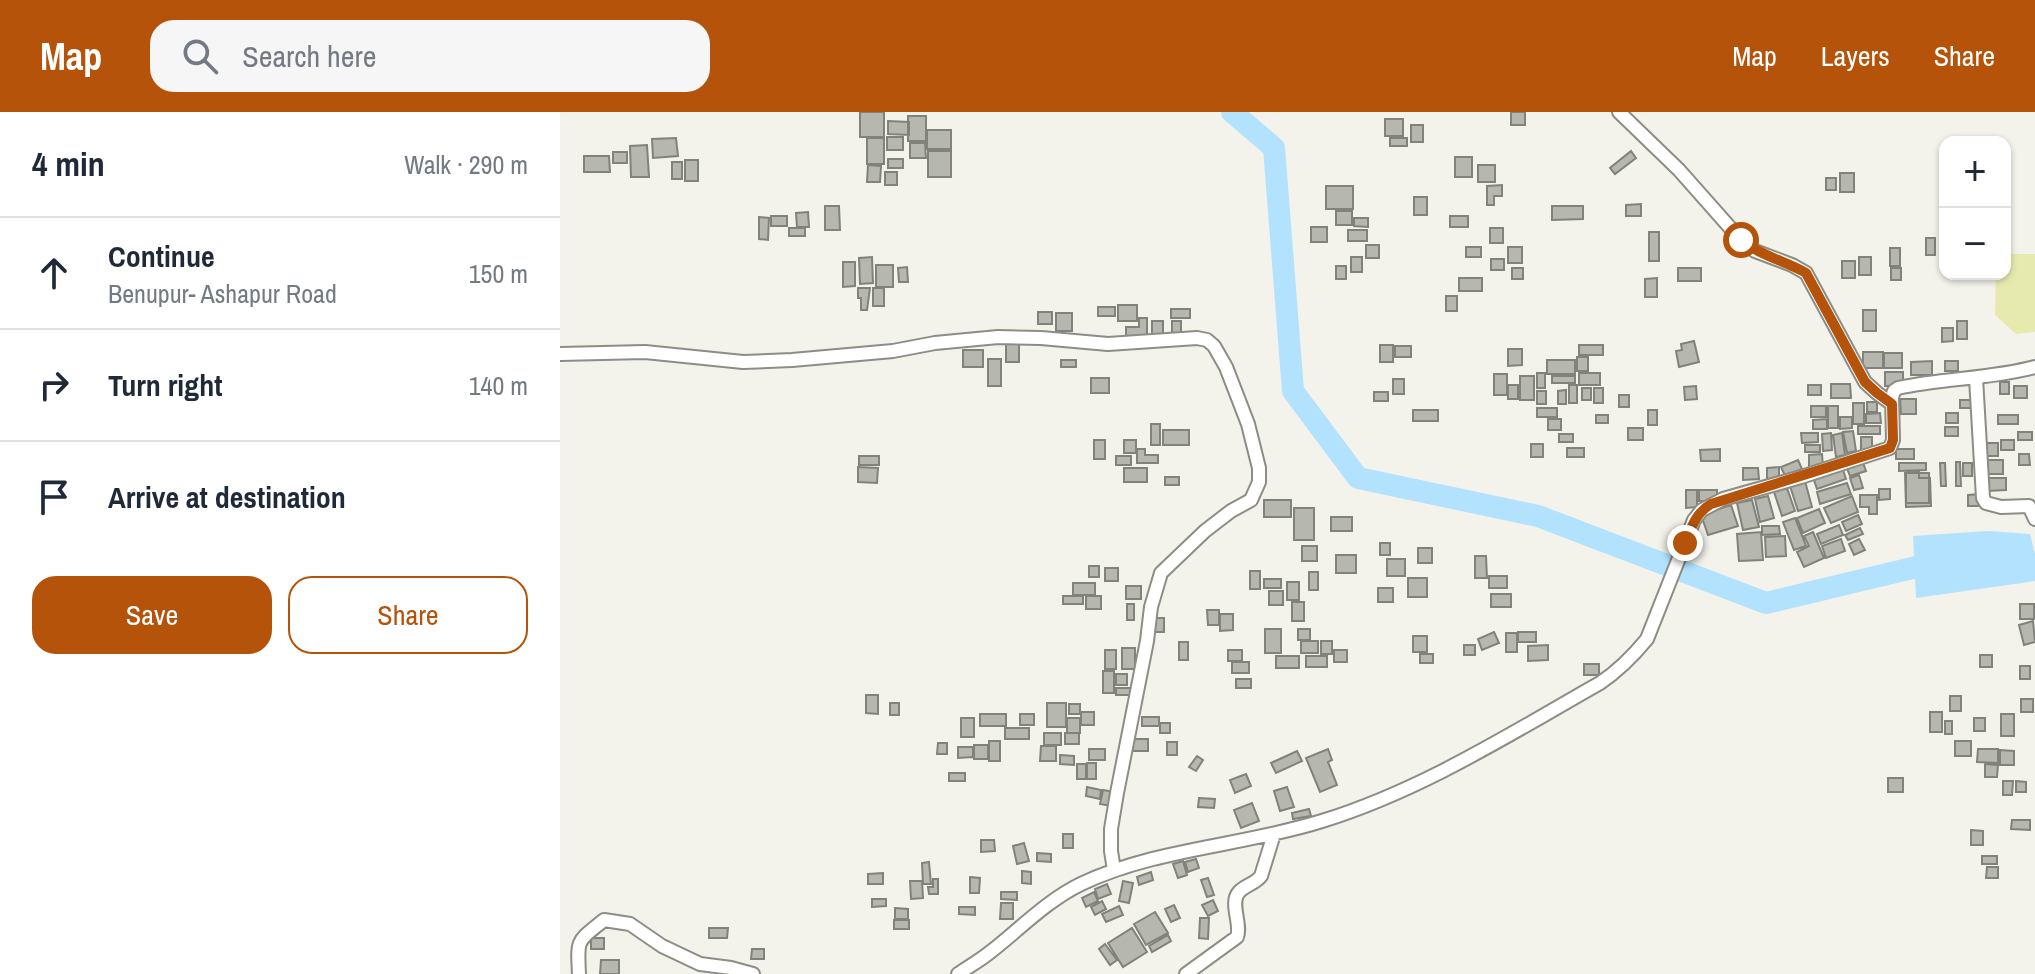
<!DOCTYPE html>
<meta charset="utf-8">
<style>
:root{--surface:#fff;--page:#f6f6f7;--text:#1f2937;--muted:#747a83;--line:#e0e1e3;--accent:#b45309}
body{margin:0;font-family:"Archivo Narrow",sans-serif;background:var(--page);color:var(--text)}
.controls{position:absolute;right:24px;top:24px;display:grid;overflow:hidden;border-radius:16px;box-shadow:0 2px 6px #0004}
.controls button{width:72px;height:72px;display:grid;place-items:center;padding:0;border:0;border-bottom:2px solid var(--line);background:var(--surface);color:var(--text);font:40px sans-serif}
.stop{position:absolute;width:24px;height:24px;margin:-18px;border:6px solid #b45309;border-radius:50%;background:#fff}
.stop.end{background:#b45309;border-color:#fff;box-shadow:0 2px 8px #0008}
.list{margin:0;padding:0;list-style:none}
h2{display:flex;justify-content:space-between;align-items:center;height:104px;margin:0;padding:0 32px;font-size:34px}
h2 small{font-size:26px;font-weight:400;color:var(--muted)}
.list li{display:grid;grid-template-columns:52px 1fr auto;gap:24px;align-items:center;box-sizing:border-box;height:112px;padding:0 32px;border-top:2px solid var(--line)}
.list b{display:block;font-size:30px;white-space:nowrap}
.list p{margin:0;font-size:26px;white-space:nowrap;color:var(--muted)}
.list em{font-size:26px;font-style:normal;color:var(--muted)}
.actions{display:flex;gap:16px;padding:24px 32px}
.actions a{flex:1;padding:18px 0;border:2px solid var(--accent);border-radius:24px;text-align:center;font-size:28px;color:var(--accent)}
.actions .main{background:var(--accent);color:#fff}
.icon{flex:none;width:44px;height:44px;fill:none;stroke:currentColor;stroke-width:2;stroke-linecap:round;stroke-linejoin:round}
.map{position:relative;flex:none;width:1475px;height:862px;overflow:hidden}
header{display:flex;align-items:center;gap:48px;box-sizing:border-box;height:112px;padding:0 40px;background:var(--accent);color:#fff}
header strong{font-size:38px}
nav{display:flex;gap:44px;margin-inline-start:auto;font-size:28px}
.search{width:560px;height:72px;background:var(--page);display:flex;align-items:center;gap:20px;box-sizing:border-box;padding:0 28px;border-radius:24px;color:var(--muted);font-size:30px}
main{display:flex}
aside{flex:1;background:var(--surface)}
.map>svg:first-child{display:block}
</style>
<header>
<strong>Map</strong>
<div class="search"><svg class="icon" aria-label="search" viewBox="0 0 24 24"><circle cx="10" cy="10" r="6"/><path d="M15 15l6 6"/></svg>Search here</div>
<nav><a>Map</a><a>Layers</a><a>Share</a></nav>
</header>
<main>
<aside>
<h2>4 min<small>Walk · 290 m</small></h2>
<ul class="list">
<li><svg class="icon" aria-label="ahead" viewBox="0 0 24 24"><path d="M12 20V5M6 11l6-6 6 6"/></svg><div><b>Continue</b><p>Benupur- Ashapur Road</p></div><em>150 m</em></li>
<li><svg class="icon" aria-label="right" viewBox="0 0 24 24"><path d="M7 20v-9h11M14 6l5 5-5 5"/></svg><div><b>Turn right</b></div><em>140 m</em></li>
<li><svg class="icon" aria-label="arrive" viewBox="0 0 24 24"><path d="M6 21V4h12l-3 4 3 4H6"/></svg><div><b>Arrive at destination</b></div></li>
</ul>
<div class="actions"><a class="main">Save</a><a>Share</a></div>
</aside>
<div class="map">
<svg width="1475" height="862" viewBox="0 0 1475 862">
<rect width="100%" height="100%" fill="#f3f3eb"/>
<path fill="#e7eaaf" d="M 1445,142 L 1475,142 L 1475,220 L 1456,222 L 1435,203 L 1436,162 L 1445,162 Z"/>
<path fill="#b2e2fe" d="M 1428,419 L 1470,422 L 1475,442 L 1475,469 L 1356,486 L 1353,424 Z"/>
<g fill="none" stroke-linecap="round" stroke-linejoin="round">
<path stroke="#b2e2fe" stroke-width="22" d="M 672,0 L 714,36 L 733,279 L 798,366 L 978,404 L 1206,491 L 1365,453 L 1381,451"/>
</g>
<path fill="#b6b7af" stroke="#81827b" stroke-width="2" d="M 300,0 L 324,0 L 324,25 L 300,25 Z
M 951,0 L 965,0 L 965,13 L 951,13 Z
M 348,4 L 366,4 L 366,29 L 348,29 Z
M 825,7 L 843,7 L 843,24 L 825,24 Z
M 328,9 L 349,10 L 349,23 L 328,22 Z
M 851,13 L 863,13 L 863,30 L 851,30 Z
M 367,18 L 391,18 L 391,37 L 367,37 Z
M 327,25 L 343,25 L 343,38 L 327,38 Z
M 116,26 L 118,44 L 93,46 L 92,27 Z
M 307,26 L 324,26 L 324,52 L 307,52 Z
M 830,26 L 847,26 L 847,34 L 830,34 Z
M 350,31 L 365,31 L 366,46 L 350,46 Z
M 87,33 L 89,65 L 71,65 L 70,34 Z
M 368,39 L 391,39 L 391,65 L 368,65 Z
M 1071,39 L 1076,46 L 1055,62 L 1050,56 Z
M 53,40 L 67,40 L 67,51 L 53,51 Z
M 24,44 L 49,44 L 50,60 L 24,60 Z
M 895,45 L 912,45 L 912,65 L 895,65 Z
M 328,47 L 343,47 L 343,56 L 328,56 Z
M 125,48 L 138,48 L 138,69 L 125,69 Z
M 112,50 L 122,50 L 122,67 L 112,67 Z
M 308,53 L 321,54 L 320,70 L 307,70 Z
M 918,53 L 935,53 L 935,70 L 918,70 Z
M 325,60 L 337,60 L 337,73 L 325,73 Z
M 1280,61 L 1294,61 L 1294,80 L 1280,80 Z
M 1266,66 L 1276,66 L 1276,78 L 1266,78 Z
M 942,73 L 942,84 L 934,84 L 934,93 L 927,93 L 927,74 Z
M 766,74 L 793,74 L 793,97 L 766,97 Z
M 854,85 L 867,85 L 867,103 L 854,103 Z
M 1081,92 L 1081,104 L 1066,104 L 1066,93 Z
M 265,94 L 279,94 L 280,118 L 265,118 Z
M 992,94 L 1023,94 L 1023,107 L 992,108 Z
M 776,99 L 792,99 L 792,113 L 776,113 Z
M 248,100 L 249,115 L 237,115 L 236,101 Z
M 211,104 L 227,104 L 227,114 L 211,114 Z
M 890,104 L 908,104 L 908,115 L 890,115 Z
M 199,105 L 209,106 L 208,128 L 199,127 Z
M 794,106 L 808,106 L 808,115 L 794,114 Z
M 751,115 L 767,115 L 767,130 L 751,130 Z
M 229,116 L 245,116 L 245,124 L 229,124 Z
M 930,116 L 943,116 L 943,131 L 930,131 Z
M 788,118 L 807,118 L 807,129 L 788,129 Z
M 1089,120 L 1099,120 L 1099,149 L 1089,149 Z
M 1366,126 L 1375,126 L 1375,143 L 1366,143 Z
M 806,133 L 819,133 L 819,146 L 806,146 Z
M 906,135 L 921,135 L 921,145 L 906,145 Z
M 948,135 L 962,135 L 962,151 L 948,151 Z
M 1330,136 L 1340,136 L 1340,154 L 1330,154 Z
M 312,145 L 313,171 L 300,172 L 299,146 Z
M 791,145 L 802,145 L 802,160 L 791,160 Z
M 1299,145 L 1311,145 L 1311,163 L 1299,163 Z
M 931,147 L 944,147 L 944,158 L 931,158 Z
M 1282,149 L 1295,149 L 1295,166 L 1282,166 Z
M 283,150 L 295,150 L 295,174 L 283,175 Z
M 316,153 L 333,153 L 333,175 L 316,175 Z
M 776,154 L 786,154 L 786,167 L 776,167 Z
M 347,155 L 348,170 L 339,170 L 338,156 Z
M 952,156 L 963,156 L 963,167 L 952,167 Z
M 1118,156 L 1141,156 L 1141,169 L 1118,169 Z
M 1331,156 L 1341,156 L 1341,168 L 1331,168 Z
M 899,166 L 922,166 L 922,179 L 899,179 Z
M 1097,166 L 1097,185 L 1085,185 L 1085,167 Z
M 298,176 L 310,176 L 307,198 L 301,198 L 301,186 L 298,186 Z
M 313,176 L 324,176 L 324,194 L 313,194 Z
M 886,184 L 897,184 L 897,199 L 886,199 Z
M 558,193 L 577,193 L 577,209 L 558,209 Z
M 538,195 L 555,195 L 555,204 L 538,204 Z
M 611,197 L 630,197 L 630,206 L 611,206 Z
M 1303,198 L 1316,198 L 1316,219 L 1303,219 Z
M 478,200 L 492,200 L 492,212 L 478,212 Z
M 496,201 L 512,201 L 512,219 L 496,219 Z
M 579,206 L 587,206 L 587,226 L 566,226 L 566,215 L 579,215 Z
M 592,209 L 603,209 L 603,226 L 592,226 Z
M 612,209 L 621,209 L 621,224 L 612,224 Z
M 1397,209 L 1407,209 L 1407,227 L 1397,227 Z
M 1382,216 L 1393,216 L 1393,229 L 1382,230 Z
M 1134,229 L 1139,250 L 1119,255 L 1116,239 L 1122,238 L 1121,232 Z
M 446,230 L 459,230 L 459,250 L 446,250 Z
M 820,233 L 833,233 L 833,250 L 820,250 Z
M 1019,233 L 1043,233 L 1043,243 L 1019,243 Z
M 835,234 L 851,234 L 851,245 L 835,245 Z
M 948,237 L 962,237 L 962,253 L 948,254 Z
M 403,238 L 423,238 L 423,255 L 403,255 Z
M 1303,240 L 1323,240 L 1323,256 L 1303,256 Z
M 1324,241 L 1342,241 L 1342,256 L 1324,256 Z
M 1017,245 L 1028,245 L 1028,259 L 1017,259 Z
M 428,247 L 441,247 L 441,274 L 428,274 Z
M 501,248 L 516,248 L 516,255 L 501,255 Z
M 987,248 L 1015,248 L 1015,262 L 987,262 Z
M 1372,249 L 1372,263 L 1351,263 L 1351,250 Z
M 1385,249 L 1398,249 L 1398,259 L 1385,259 Z
M 1325,260 L 1343,260 L 1343,274 L 1325,274 Z
M 977,261 L 985,261 L 985,276 L 977,276 Z
M 1019,261 L 1040,261 L 1040,273 L 1019,273 Z
M 934,262 L 947,262 L 947,283 L 934,283 Z
M 960,264 L 974,264 L 974,288 L 960,288 Z
M 992,264 L 1015,264 L 1015,271 L 992,271 Z
M 531,266 L 549,266 L 549,281 L 531,281 Z
M 833,267 L 844,267 L 844,282 L 833,282 Z
M 1440,270 L 1449,270 L 1449,282 L 1440,282 Z
M 1271,272 L 1290,272 L 1291,286 L 1271,286 Z
M 948,273 L 958,273 L 958,287 L 948,287 Z
M 1009,273 L 1017,273 L 1017,291 L 1009,291 Z
M 1248,273 L 1261,273 L 1261,283 L 1248,283 Z
M 1136,274 L 1137,287 L 1125,288 L 1124,275 Z
M 1454,274 L 1467,274 L 1467,286 L 1454,286 Z
M 1022,276 L 1031,276 L 1031,288 L 1022,288 Z
M 1034,276 L 1043,276 L 1043,291 L 1034,291 Z
M 1006,278 L 1006,292 L 998,292 L 998,279 Z
M 977,279 L 986,279 L 986,292 L 977,292 Z
M 814,280 L 828,280 L 828,289 L 814,289 Z
M 1059,283 L 1069,283 L 1069,295 L 1059,295 Z
M 1340,287 L 1356,287 L 1356,302 L 1341,302 Z
M 1400,288 L 1413,288 L 1413,296 L 1400,296 Z
M 1307,290 L 1317,290 L 1317,300 L 1307,300 Z
M 1293,291 L 1304,291 L 1304,312 L 1293,312 Z
M 1251,294 L 1266,294 L 1266,305 L 1251,305 Z
M 1268,294 L 1278,294 L 1278,316 L 1268,316 Z
M 977,296 L 997,296 L 997,305 L 977,305 Z
M 853,298 L 878,298 L 878,309 L 853,309 Z
M 1088,298 L 1097,298 L 1097,313 L 1088,313 Z
M 1320,301 L 1321,311 L 1306,311 L 1306,302 Z
M 1386,301 L 1398,301 L 1398,311 L 1386,311 Z
M 1036,303 L 1048,303 L 1048,311 L 1036,311 Z
M 1438,303 L 1458,303 L 1458,312 L 1438,312 Z
M 1280,305 L 1292,305 L 1292,316 L 1280,317 Z
M 988,307 L 1001,307 L 1001,318 L 988,318 Z
M 1267,307 L 1267,317 L 1253,317 L 1253,308 Z
M 591,312 L 600,312 L 600,333 L 591,333 Z
M 1298,314 L 1320,314 L 1320,322 L 1298,322 Z
M 1385,315 L 1398,315 L 1398,324 L 1385,324 Z
M 1068,316 L 1083,316 L 1083,328 L 1068,328 Z
M 603,318 L 629,318 L 629,333 L 603,333 Z
M 1293,319 L 1296,339 L 1287,341 L 1283,320 Z
M 1458,320 L 1472,320 L 1472,328 L 1458,328 Z
M 1241,321 L 1258,321 L 1258,330 L 1242,331 Z
M 1271,321 L 1272,338 L 1263,339 L 1262,322 Z
M 1282,321 L 1285,343 L 1276,345 L 1273,323 Z
M 999,322 L 1013,322 L 1013,330 L 999,330 Z
M 1301,325 L 1312,325 L 1312,338 L 1301,338 Z
M 534,328 L 545,328 L 545,347 L 534,347 Z
M 564,328 L 576,328 L 576,341 L 564,341 Z
M 1441,328 L 1454,328 L 1454,338 L 1441,338 Z
M 1424,331 L 1438,331 L 1438,344 L 1424,344 Z
M 971,332 L 983,332 L 983,345 L 971,345 Z
M 1245,333 L 1260,333 L 1260,340 L 1245,340 Z
M 1007,336 L 1024,336 L 1024,345 L 1007,345 Z
M 577,337 L 585,337 L 585,343 L 598,343 L 598,351 L 577,351 Z
M 1160,337 L 1160,349 L 1141,349 L 1140,338 Z
M 1336,337 L 1354,337 L 1354,347 L 1336,347 Z
M 1262,342 L 1263,355 L 1249,355 L 1249,343 Z
M 1459,342 L 1469,342 L 1470,353 L 1459,353 Z
M 299,344 L 319,344 L 319,353 L 299,353 Z
M 556,344 L 571,344 L 571,353 L 556,353 Z
M 1238,348 L 1242,357 L 1225,364 L 1221,355 Z
M 1302,348 L 1306,359 L 1290,364 L 1286,354 Z
M 1425,348 L 1443,348 L 1443,362 L 1425,362 Z
M 1396,350 L 1400,350 L 1401,374 L 1396,374 Z
M 1339,351 L 1366,351 L 1366,358 L 1339,359 Z
M 1380,351 L 1385,351 L 1386,374 L 1381,374 Z
M 1403,351 L 1412,351 L 1412,364 L 1403,364 Z
M 298,355 L 318,356 L 317,371 L 298,370 Z
M 1219,355 L 1219,368 L 1207,369 L 1207,356 Z
M 1282,355 L 1286,367 L 1257,377 L 1253,365 Z
M 564,356 L 587,356 L 587,370 L 564,370 Z
M 1183,356 L 1198,356 L 1199,367 L 1183,368 Z
M 1359,360 L 1359,366 L 1370,366 L 1371,394 L 1346,395 L 1345,361 Z
M 1346,361 L 1369,361 L 1369,391 L 1346,391 Z
M 1299,363 L 1303,376 L 1294,378 L 1290,366 Z
M 605,365 L 619,365 L 619,373 L 605,373 Z
M 1427,366 L 1446,366 L 1446,378 L 1427,379 Z
M 1245,369 L 1252,395 L 1238,399 L 1230,374 Z
M 1287,371 L 1291,382 L 1260,392 L 1257,380 Z
M 1227,376 L 1235,399 L 1222,404 L 1214,380 Z
M 1319,377 L 1330,377 L 1330,387 L 1319,388 Z
M 1126,378 L 1137,378 L 1137,395 L 1126,396 Z
M 1139,378 L 1157,378 L 1157,389 L 1139,389 Z
M 1420,382 L 1420,394 L 1408,394 L 1408,383 Z
M 1300,383 L 1317,383 L 1317,402 L 1309,402 L 1309,395 L 1300,395 Z
M 1208,384 L 1214,406 L 1200,410 L 1195,387 Z
M 1292,384 L 1298,400 L 1271,411 L 1264,396 Z
M 704,388 L 731,388 L 731,405 L 704,405 Z
M 1192,388 L 1199,415 L 1183,418 L 1177,391 Z
M 1171,393 L 1178,414 L 1148,423 L 1141,403 Z
M 734,396 L 754,396 L 754,428 L 734,428 Z
M 1259,397 L 1265,411 L 1243,421 L 1237,406 Z
M 1298,403 L 1302,412 L 1286,419 L 1282,410 Z
M 771,405 L 792,405 L 792,419 L 771,419 Z
M 1235,406 L 1246,434 L 1234,438 L 1223,410 Z
M 1279,413 L 1283,423 L 1261,432 L 1257,422 Z
M 1202,414 L 1219,414 L 1220,422 L 1202,423 Z
M 1300,416 L 1303,422 L 1288,428 L 1285,423 Z
M 1201,420 L 1203,448 L 1179,449 L 1177,422 Z
M 1253,420 L 1264,446 L 1244,455 L 1237,440 L 1249,434 L 1244,424 Z
M 1225,424 L 1226,444 L 1206,445 L 1205,425 Z
M 1281,427 L 1285,439 L 1266,446 L 1262,434 Z
M 1299,427 L 1305,438 L 1294,443 L 1289,432 Z
M 820,431 L 830,431 L 830,443 L 820,443 Z
M 742,434 L 757,434 L 757,449 L 742,449 Z
M 858,436 L 872,436 L 872,451 L 858,451 Z
M 776,443 L 796,443 L 796,461 L 776,461 Z
M 915,444 L 926,444 L 927,466 L 915,466 Z
M 827,447 L 845,447 L 845,464 L 827,464 Z
M 529,454 L 539,454 L 539,465 L 529,465 Z
M 545,456 L 558,456 L 558,469 L 545,469 Z
M 690,459 L 700,459 L 700,477 L 690,477 Z
M 749,460 L 758,460 L 758,478 L 749,478 Z
M 929,464 L 947,464 L 947,476 L 929,476 Z
M 848,466 L 867,466 L 867,485 L 848,485 Z
M 704,467 L 721,467 L 721,476 L 704,476 Z
M 727,470 L 739,470 L 739,488 L 727,488 Z
M 513,471 L 535,471 L 535,483 L 513,483 Z
M 566,474 L 581,474 L 581,487 L 566,487 Z
M 818,476 L 833,476 L 833,490 L 818,490 Z
M 709,479 L 723,479 L 723,493 L 709,493 Z
M 931,482 L 951,482 L 951,495 L 931,495 Z
M 503,484 L 523,484 L 523,492 L 503,492 Z
M 526,484 L 541,484 L 541,497 L 526,497 Z
M 732,490 L 744,490 L 744,509 L 732,509 Z
M 567,492 L 574,492 L 574,508 L 567,508 Z
M 1460,492 L 1474,492 L 1474,507 L 1460,507 Z
M 647,498 L 659,498 L 659,513 L 648,513 Z
M 660,502 L 673,502 L 673,518 L 660,519 Z
M 595,506 L 604,506 L 604,520 L 595,520 Z
M 1473,509 L 1475,530 L 1464,533 L 1459,513 Z
M 705,517 L 721,517 L 721,541 L 705,541 Z
M 738,517 L 750,517 L 750,528 L 738,528 Z
M 934,520 L 939,531 L 922,538 L 918,527 Z
M 958,520 L 976,520 L 976,530 L 958,530 Z
M 946,521 L 957,521 L 957,540 L 946,540 Z
M 853,524 L 867,524 L 867,540 L 853,540 Z
M 741,529 L 758,529 L 758,541 L 741,541 Z
M 761,529 L 772,529 L 772,542 L 761,542 Z
M 619,530 L 628,530 L 628,548 L 619,548 Z
M 904,533 L 915,533 L 915,543 L 904,543 Z
M 988,533 L 988,548 L 968,549 L 968,534 Z
M 562,536 L 575,536 L 575,557 L 562,557 Z
M 545,538 L 556,538 L 556,557 L 545,557 Z
M 668,538 L 682,538 L 682,549 L 668,549 Z
M 774,538 L 787,538 L 787,550 L 774,550 Z
M 860,542 L 873,542 L 873,551 L 860,551 Z
M 1420,543 L 1432,543 L 1432,555 L 1420,555 Z
M 716,544 L 739,544 L 739,556 L 716,556 Z
M 746,544 L 767,544 L 767,555 L 746,555 Z
M 672,550 L 689,550 L 689,561 L 672,561 Z
M 1024,552 L 1039,552 L 1039,563 L 1024,563 Z
M 1460,554 L 1470,554 L 1470,567 L 1460,567 Z
M 543,559 L 554,559 L 554,581 L 543,581 Z
M 556,562 L 567,562 L 567,573 L 556,573 Z
M 676,567 L 691,567 L 691,576 L 676,576 Z
M 556,576 L 570,576 L 570,583 L 556,583 Z
M 306,583 L 318,583 L 318,602 L 306,601 Z
M 1390,584 L 1401,584 L 1401,599 L 1390,599 Z
M 1461,587 L 1473,587 L 1473,600 L 1461,600 Z
M 330,591 L 339,591 L 339,603 L 330,603 Z
M 487,591 L 506,591 L 506,615 L 487,615 Z
M 509,592 L 520,592 L 520,602 L 509,602 Z
M 521,600 L 534,600 L 534,613 L 521,613 Z
M 1370,600 L 1382,600 L 1382,620 L 1370,620 Z
M 420,602 L 446,602 L 446,614 L 420,614 Z
M 460,602 L 474,602 L 474,613 L 460,613 Z
M 1441,602 L 1454,602 L 1454,624 L 1441,624 Z
M 582,605 L 599,605 L 599,614 L 582,614 Z
M 401,606 L 414,606 L 414,625 L 401,625 Z
M 507,606 L 520,606 L 520,621 L 507,621 Z
M 1414,606 L 1425,606 L 1425,619 L 1414,619 Z
M 1385,609 L 1392,609 L 1392,622 L 1385,622 Z
M 600,611 L 610,611 L 610,621 L 600,621 Z
M 445,616 L 469,616 L 469,627 L 445,627 Z
M 484,621 L 501,621 L 501,633 L 484,633 Z
M 505,621 L 519,621 L 519,632 L 505,632 Z
M 573,627 L 588,627 L 588,639 L 573,639 Z
M 429,629 L 440,629 L 440,649 L 429,649 Z
M 1395,629 L 1411,629 L 1411,644 L 1395,644 Z
M 607,630 L 617,630 L 617,643 L 607,643 Z
M 378,631 L 387,631 L 387,642 L 377,642 Z
M 414,633 L 428,633 L 428,647 L 414,647 Z
M 481,634 L 496,634 L 496,649 L 480,649 Z
M 398,635 L 413,635 L 413,645 L 398,646 Z
M 529,637 L 545,637 L 545,648 L 529,648 Z
M 768,637 L 772,648 L 768,650 L 777,673 L 760,680 L 746,646 Z
M 1418,637 L 1438,637 L 1438,651 L 1417,650 Z
M 1440,638 L 1454,639 L 1454,653 L 1440,653 Z
M 737,639 L 742,649 L 716,661 L 711,651 Z
M 500,643 L 514,644 L 514,653 L 500,652 Z
M 637,644 L 643,648 L 636,659 L 629,655 Z
M 527,651 L 536,651 L 536,667 L 527,667 Z
M 517,652 L 526,652 L 526,667 L 517,667 Z
M 1425,652 L 1438,653 L 1437,665 L 1425,665 Z
M 389,661 L 405,661 L 405,669 L 389,669 Z
M 686,662 L 691,674 L 675,681 L 670,668 Z
M 1328,666 L 1343,666 L 1343,680 L 1328,680 Z
M 1443,669 L 1453,669 L 1452,683 L 1443,683 Z
M 1456,669 L 1466,670 L 1466,680 L 1456,680 Z
M 527,675 L 541,678 L 540,687 L 526,684 Z
M 727,675 L 734,695 L 720,699 L 714,679 Z
M 543,678 L 555,680 L 552,694 L 540,692 Z
M 639,686 L 655,687 L 654,696 L 638,695 Z
M 692,691 L 699,709 L 681,716 L 674,698 Z
M 749,697 L 751,704 L 733,707 L 732,701 Z
M 1452,708 L 1470,708 L 1470,718 L 1451,717 Z
M 1411,718 L 1423,719 L 1423,733 L 1411,733 Z
M 503,722 L 513,722 L 513,736 L 503,736 Z
M 421,728 L 434,728 L 435,739 L 421,740 Z
M 464,731 L 469,749 L 457,752 L 453,734 Z
M 477,741 L 491,742 L 491,750 L 477,749 Z
M 1422,744 L 1437,744 L 1437,752 L 1422,752 Z
M 636,747 L 639,756 L 628,760 L 625,750 Z
M 623,749 L 627,763 L 618,766 L 613,752 Z
M 369,750 L 371,772 L 363,772 L 362,751 Z
M 1427,755 L 1438,755 L 1438,766 L 1426,766 Z
M 462,759 L 471,760 L 471,772 L 462,771 Z
M 591,760 L 593,768 L 579,773 L 577,765 Z
M 323,761 L 323,772 L 308,772 L 308,762 Z
M 410,765 L 420,766 L 419,781 L 410,781 Z
M 648,766 L 654,783 L 647,785 L 641,768 Z
M 373,767 L 378,767 L 378,782 L 369,782 L 368,775 L 373,775 Z
M 350,769 L 362,769 L 363,786 L 351,787 Z
M 563,769 L 573,771 L 569,791 L 559,789 Z
M 547,772 L 551,782 L 538,787 L 535,777 Z
M 441,780 L 457,780 L 457,788 L 441,787 Z
M 534,780 L 538,789 L 526,795 L 522,786 Z
M 312,787 L 326,787 L 326,794 L 312,795 Z
M 653,788 L 658,799 L 648,804 L 642,793 Z
M 542,789 L 546,797 L 535,803 L 531,795 Z
M 441,791 L 453,791 L 453,807 L 440,807 Z
M 614,793 L 620,806 L 611,810 L 605,797 Z
M 559,794 L 563,803 L 546,810 L 542,802 Z
M 399,795 L 415,795 L 415,803 L 399,802 Z
M 335,796 L 348,797 L 348,807 L 335,807 Z
M 595,800 L 608,821 L 586,833 L 574,812 Z
M 640,806 L 649,806 L 648,827 L 639,826 Z
M 334,808 L 349,808 L 349,817 L 334,817 Z
M 149,816 L 168,816 L 167,826 L 149,826 Z
M 572,816 L 587,840 L 563,855 L 548,831 Z
M 608,823 L 611,829 L 592,840 L 589,834 Z
M 31,826 L 44,826 L 44,837 L 31,837 Z
M 545,832 L 557,848 L 550,853 L 539,837 Z
M 192,837 L 204,837 L 204,847 L 191,847 Z
M 41,848 L 59,848 L 59,862 L 40,862 Z"/>
<g fill="none" stroke-linecap="round" stroke-linejoin="round">
<defs>
<path id="minor" d="M 1059,0 L 1119,58 L 1181,128 L 1195,139 L 1232,153 L 1246,161 L 1305,270 L 1317,281 L 1332,292
M 0,242 L 85,240 L 183,250 L 232,248 L 333,239 L 375,231 L 438,225 L 481,226 L 548,232 L 637,226 L 647,228 L 654,234 L 666,255 L 688,312 L 699,356 L 699,370 L 691,388 L 671,399 L 645,419 L 601,461 L 591,495 L 587,529 L 557,681 L 551,717 L 551,739 L 554,758
M 1416,266 L 1423,386 L 1426,391 L 1441,395 L 1469,394 L 1475,407
M 19,862 C 17,826 17,830 44,808 L 70,812 L 102,834 L 140,852 L 171,856 L 193,862
M 398,862 C 408,855 419,849 429,841 C 459,818 486,789 521,772 C 597,736 683,734 762,709 C 862,678 950,622 1040,571 C 1058,559 1073,544 1087,527 L 1134,408 L 1142,398 L 1163,387 L 1241,365 L 1330,336 L 1333,328 L 1332,285 L 1334,279 L 1338,276 C 1384,266 1430,267 1475,255
M 626,862 L 677,825 C 682,812 669,791 679,780 C 685,773 695,772 701,764 L 714,722"/>
</defs>
<use href="#minor" stroke="#8c8d85" stroke-width="16"/>
<use href="#minor" stroke="#fff" stroke-width="12"/>
</g>
<g fill="none" stroke-linecap="round" stroke-linejoin="round">
<path stroke="#b45309" stroke-width="10" d="M 1125,431 C 1132,414 1136,401 1151,392 L 1330,336 L 1333,328 L 1332,292 L 1317,281 L 1305,270 L 1246,161 C 1225,149 1201,144 1181,128"/>
</g>
</svg>
<div class="controls">
<button>+</button>
<button>−</button>
</div>
<div class="stop" style="left:1181px;top:128px"></div>
<div class="stop end" style="left:1125px;top:431px"></div>
</div>
</main>
